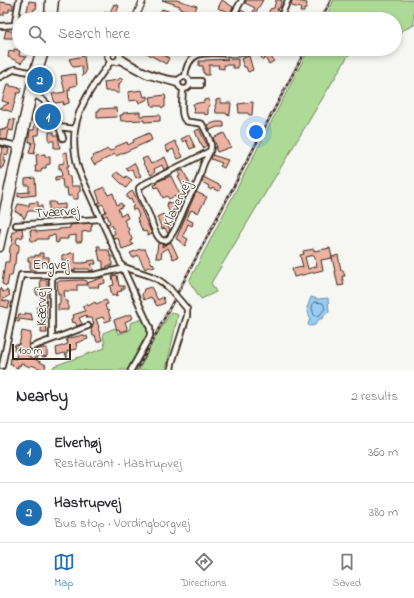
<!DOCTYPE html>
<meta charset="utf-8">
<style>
:root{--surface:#fff;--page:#f7f7f7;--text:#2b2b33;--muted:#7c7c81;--line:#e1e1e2;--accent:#1f6fb2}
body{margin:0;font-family:"Indie Flower",sans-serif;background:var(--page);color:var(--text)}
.scale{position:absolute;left:12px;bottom:10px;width:59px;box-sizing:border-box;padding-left:4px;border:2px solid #3b2a1e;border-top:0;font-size:11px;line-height:14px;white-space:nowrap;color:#3b2a1e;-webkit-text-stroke:3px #f6f6f2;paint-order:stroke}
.you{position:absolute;left:256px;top:132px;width:14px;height:14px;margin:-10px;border:3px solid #fff;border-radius:50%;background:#1a73e8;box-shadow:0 0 0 6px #1a73e833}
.badge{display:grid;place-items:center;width:26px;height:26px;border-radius:50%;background:var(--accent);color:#fff;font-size:13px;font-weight:700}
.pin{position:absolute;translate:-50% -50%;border:2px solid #fff;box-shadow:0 1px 4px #0006}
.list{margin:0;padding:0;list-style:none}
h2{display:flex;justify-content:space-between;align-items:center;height:52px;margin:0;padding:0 16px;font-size:17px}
h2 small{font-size:13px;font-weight:400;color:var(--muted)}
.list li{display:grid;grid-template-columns:26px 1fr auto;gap:12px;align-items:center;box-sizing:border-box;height:60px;padding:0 16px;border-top:1px solid var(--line)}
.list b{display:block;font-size:15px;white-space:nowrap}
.list p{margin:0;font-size:13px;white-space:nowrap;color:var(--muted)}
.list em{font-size:13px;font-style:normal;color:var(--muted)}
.icon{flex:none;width:22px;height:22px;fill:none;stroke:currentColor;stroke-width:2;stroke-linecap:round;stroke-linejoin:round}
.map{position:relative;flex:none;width:414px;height:370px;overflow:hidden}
.search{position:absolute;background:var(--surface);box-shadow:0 2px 6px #0003;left:12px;right:12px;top:12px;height:44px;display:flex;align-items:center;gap:10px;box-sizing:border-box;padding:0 14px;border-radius:22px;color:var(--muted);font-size:15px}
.sheet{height:172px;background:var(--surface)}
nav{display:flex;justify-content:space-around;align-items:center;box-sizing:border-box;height:56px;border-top:1px solid var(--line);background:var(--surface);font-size:11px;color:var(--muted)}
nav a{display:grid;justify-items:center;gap:2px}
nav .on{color:var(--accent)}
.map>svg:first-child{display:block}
</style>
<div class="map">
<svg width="414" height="370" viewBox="0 0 414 370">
<rect width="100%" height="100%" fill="#f6f6f2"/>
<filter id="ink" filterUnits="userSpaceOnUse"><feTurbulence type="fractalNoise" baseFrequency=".025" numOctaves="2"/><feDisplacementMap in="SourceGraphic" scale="8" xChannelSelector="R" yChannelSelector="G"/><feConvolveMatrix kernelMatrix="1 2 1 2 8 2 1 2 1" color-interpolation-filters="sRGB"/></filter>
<g filter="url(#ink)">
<path fill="#aeda98" stroke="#74825b" d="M 334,0 L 414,0 L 414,25 L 395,34 L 395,19 L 325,19 Z
M 309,49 L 366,49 L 354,55 L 351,51 L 211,283 L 216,292 L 201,299 L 189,281 Z
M 171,312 L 178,315 L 167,365 L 167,370 L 139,370 L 153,341 Z
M 143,319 L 149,331 L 128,370 L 52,370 L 54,366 L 105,348 L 103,333 L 115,328 L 119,334 L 130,330 L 130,323 Z"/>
<path fill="#97cef6" stroke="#728ca0" d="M 311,297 L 318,299 L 328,298 L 329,312 L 325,314 L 323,318 L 318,320 L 315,325 L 309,326 L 308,324 L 310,319 L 307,308 Z"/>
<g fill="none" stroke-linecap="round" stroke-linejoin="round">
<path stroke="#606c74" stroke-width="1" d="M 314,302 L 323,303 L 325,308 L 320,315 L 316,316 L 314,315 L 312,308 Z"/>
</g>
<path fill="#ecb3a4" stroke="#3b2a1e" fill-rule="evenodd" d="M 162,0 L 177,0 L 197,6 L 194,13 L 179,8 L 180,6 Z
M 222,0 L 233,7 L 230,13 L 222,9 L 221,10 L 218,8 Z
M 247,0 L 263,0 L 253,17 L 256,19 L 245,19 L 238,15 L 241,10 L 251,16 L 255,8 L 245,3 Z
M 276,0 L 282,0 L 280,7 L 280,8 L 278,8 L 277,10 L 279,11 L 275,19 L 271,19 L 273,16 L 268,14 L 270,9 L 274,8 Z
M 292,0 L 307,3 L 306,9 L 304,9 L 304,12 L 300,12 L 301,8 L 291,6 Z
M 29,1 L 36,2 L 35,4 L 37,5 L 36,9 L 34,9 L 31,19 L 22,19 L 23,14 L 26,15 Z
M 0,2 L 13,4 L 13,9 L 9,9 L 9,12 L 4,12 L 4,15 L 0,15 Z
M 114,4 L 119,6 L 115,16 L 121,19 L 102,19 L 105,12 L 109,14 Z
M 162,9 L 177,14 L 185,19 L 169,19 L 159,15 Z
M 6,30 L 19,33 L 19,37 L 15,36 L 14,38 L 4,38 Z
M 14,49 L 20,50 L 19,56 L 27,57 L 24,59 L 21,63 L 8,57 L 9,51 L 14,52 Z
M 144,49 L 153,49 L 169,58 L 166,64 L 143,51 Z
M 261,49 L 265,49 L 274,61 L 269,64 L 265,58 L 263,60 L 261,57 L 263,55 L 259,50 Z
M 84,56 L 86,72 L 83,76 L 82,68 L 81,66 L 73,67 L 69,59 Z
M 249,56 L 253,70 L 248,72 L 246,67 L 244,67 L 241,59 Z
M 238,59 L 238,68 L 233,68 L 233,65 L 224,65 L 224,69 L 218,68 L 219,65 L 209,65 L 209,75 L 205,75 L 205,73 L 203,73 L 203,66 L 199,66 L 199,61 L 205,61 L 205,60 Z
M 76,74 L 77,85 L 70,87 L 70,90 L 68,90 L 69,103 L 63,105 L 64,102 L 55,103 L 52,94 L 65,92 L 61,76 Z
M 120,78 L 123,80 L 119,84 L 119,93 L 116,93 L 114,91 L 105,91 L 104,82 L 118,80 Z
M 7,84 L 10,84 L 10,86 L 21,88 L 20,93 L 17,93 L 12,112 L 0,108 L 9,103 L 2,101 Z
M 142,90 L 144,97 L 148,96 L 148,99 L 139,103 L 138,100 L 129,101 L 128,92 Z
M 165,95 L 166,99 L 165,99 L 165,107 L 162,108 L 161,106 L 152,106 L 150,97 Z
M 209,99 L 210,106 L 208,106 L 208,114 L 205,115 L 204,113 L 194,113 L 193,104 L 204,102 L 204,100 Z
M 221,99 L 221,103 L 231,103 L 230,114 L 227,115 L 226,113 L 216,113 L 215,105 L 216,104 L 216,100 Z
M 253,102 L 252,115 L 249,115 L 248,113 L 239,113 L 238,104 Z
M 116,108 L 117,117 L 97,118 L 97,111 L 99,111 L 99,109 Z
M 37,109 L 47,111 L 46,114 L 50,114 L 49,119 L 41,117 L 39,135 L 34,135 L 35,143 L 36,143 L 34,154 L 29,153 L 32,142 L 29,142 L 29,138 L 30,130 L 34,130 Z
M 138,112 L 140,112 L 140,116 L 160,115 L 160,121 L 144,122 L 144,120 L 121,121 L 120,115 L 123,115 L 123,113 Z
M 10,119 L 15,120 L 13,131 L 9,130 L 7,140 L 0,138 L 0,129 L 5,130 L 5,128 L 8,129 Z
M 216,122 L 224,122 L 224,127 L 217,127 L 210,130 L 208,125 Z
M 199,129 L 207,145 L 203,148 L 201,143 L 200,143 L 195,131 Z
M 49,132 L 54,132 L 54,135 L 58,135 L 60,148 L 54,148 L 54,141 L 49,141 Z
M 149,133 L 152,140 L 116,156 L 115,154 L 94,165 L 91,159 L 94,157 L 93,156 L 108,149 L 110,151 L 115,149 L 115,147 L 127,142 L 128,145 L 134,142 L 133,140 Z
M 224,133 L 231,147 L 217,152 L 215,147 L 217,147 L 213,138 Z
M 189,135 L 195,147 L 190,149 L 186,140 L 183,142 L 181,139 Z
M 175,141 L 183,157 L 178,159 L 173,149 L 168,152 L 165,146 Z
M 0,146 L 9,149 L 8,155 L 5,154 L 3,161 L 5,161 L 3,167 L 2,167 L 1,169 L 0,169 L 0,156 L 3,148 Z
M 67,152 L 69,166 L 67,166 L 68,176 L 70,177 L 71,186 L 80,186 L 80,191 L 78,193 L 78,199 L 73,199 L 73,196 L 68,196 L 67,188 L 63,188 L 62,179 L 55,180 L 55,177 L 62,176 L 61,168 L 59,169 L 59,164 L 64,163 L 63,153 Z
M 45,154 L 45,157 L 50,157 L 50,164 L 46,165 L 46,168 L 42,168 L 41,172 L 36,172 L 35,166 L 37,166 L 36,155 Z
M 212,155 L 228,160 L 224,168 L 220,166 L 222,163 L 211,159 Z
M 147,157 L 151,164 L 165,157 L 169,167 L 164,170 L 162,165 L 154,169 L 155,172 L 151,175 L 143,164 L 144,163 L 142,159 Z
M 134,163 L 141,176 L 136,178 L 132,169 L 128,171 L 126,168 Z
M 183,170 L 191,186 L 185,189 L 178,177 L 180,176 L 178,172 Z
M 117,172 L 125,178 L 126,176 L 132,180 L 126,188 L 114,176 Z
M 171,176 L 183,201 L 178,203 L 175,196 L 169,199 L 167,196 L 163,198 L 158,187 L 155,188 L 154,185 L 157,184 L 156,182 Z
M 203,177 L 221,186 L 219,191 L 212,188 L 211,190 L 208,188 L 209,186 L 202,182 Z
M 35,178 L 36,195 L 18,197 L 18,193 L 29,192 L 29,185 L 25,185 L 25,179 Z
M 104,187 L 108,195 L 113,193 L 117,205 L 121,203 L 123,206 L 118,209 L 121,216 L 126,213 L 128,218 L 124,220 L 129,230 L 128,230 L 132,239 L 131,242 L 133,245 L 122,249 L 118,238 L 116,239 L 115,237 L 113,238 L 112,235 L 115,233 L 113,228 L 112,225 L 108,227 L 107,224 L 110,223 L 107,215 L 104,217 L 102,213 L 106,212 L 104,206 L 102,204 L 99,206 L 98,203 L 100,202 L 96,191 Z
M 133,191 L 152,234 L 148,236 L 146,231 L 143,232 L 137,218 L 139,216 L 136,209 L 133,210 L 132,207 L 134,206 L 131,199 L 129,200 L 127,197 L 127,195 L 129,193 Z
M 196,192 L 207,197 L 198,213 L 191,210 L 187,219 L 193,222 L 192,226 L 188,224 L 183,236 L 188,239 L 185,246 L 181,243 L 181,241 L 176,239 Z
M 38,202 L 38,206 L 42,206 L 42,211 L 28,211 L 24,219 L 22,215 L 17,213 L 17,212 L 15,212 L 18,204 L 29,206 L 29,203 Z
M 49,202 L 55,202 L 56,205 L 65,204 L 65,209 L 49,210 Z
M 168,202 L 174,204 L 177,211 L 176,216 L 177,216 L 174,221 L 168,219 L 170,213 L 167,206 Z
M 163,214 L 170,230 L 168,234 L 165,228 L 162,229 L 157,217 Z
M 92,223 L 92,226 L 91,227 L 91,231 L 82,232 L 82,241 L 80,242 L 76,242 L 76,235 L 68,236 L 68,239 L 59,239 L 59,242 L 56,243 L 55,235 L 48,236 L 48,239 L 37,239 L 36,241 L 31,241 L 30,230 L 36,230 L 36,232 L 59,230 L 59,229 L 70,228 L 70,225 Z
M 22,228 L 23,237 L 17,238 L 16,244 L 19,245 L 19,249 L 18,253 L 16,253 L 15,264 L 14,264 L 12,276 L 9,276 L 7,286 L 2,284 L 5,262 L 9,262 L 10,247 L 12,244 L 13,237 L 11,237 L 12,232 L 16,232 L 16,229 Z
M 171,242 L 178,257 L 173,259 L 168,248 L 162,251 L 161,258 L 156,258 L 158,243 L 163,244 L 162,247 Z
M 97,246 L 100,246 L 100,250 L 109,250 L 110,256 L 112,256 L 112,266 L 107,266 L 107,268 L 103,269 L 103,261 L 100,261 Z
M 330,248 L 332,258 L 321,260 L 323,270 L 294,277 L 292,269 L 303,267 L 300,255 L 304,254 L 303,251 L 314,249 L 314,251 ZM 314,255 L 317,266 L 308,269 L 305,257 Z
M 140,249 L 145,249 L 152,264 L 153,263 L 155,267 L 151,268 L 150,266 L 145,269 L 138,255 L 133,258 L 130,253 Z
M 39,253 L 43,253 L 43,257 L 49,257 L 49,262 L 44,262 L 44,264 L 36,264 L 36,270 L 30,270 L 30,261 L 28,261 L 28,257 L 35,257 L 35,255 L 39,256 Z
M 70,253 L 75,253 L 75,263 L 83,263 L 89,262 L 88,261 L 95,260 L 96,264 L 91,264 L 94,270 L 90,271 L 89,269 L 75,269 L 75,271 L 71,271 L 69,260 L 62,260 L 62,255 L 70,254 Z
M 338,255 L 341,270 L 343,270 L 345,276 L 342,276 L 344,285 L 338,286 L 332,257 Z
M 117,275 L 119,286 L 124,286 L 124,289 L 121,289 L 122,291 L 117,292 L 118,295 L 112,296 L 110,286 L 114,285 L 112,276 Z
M 104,277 L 105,283 L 98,285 L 99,287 L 89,287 L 87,283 L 87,285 L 77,285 L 77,291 L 64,291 L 65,301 L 68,301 L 68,310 L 58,310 L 58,304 L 60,304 L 60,294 L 58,294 L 57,281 L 83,280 L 87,281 L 87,283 Z
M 40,280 L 47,280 L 46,325 L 47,333 L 41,333 L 42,313 L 37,313 L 37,307 L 41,307 L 40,295 L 37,295 L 37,294 L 36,293 L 36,289 L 41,289 Z
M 151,287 L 158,300 L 163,297 L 165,303 L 157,306 L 153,299 L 152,299 L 151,297 L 144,300 L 142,295 L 144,289 Z
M 0,288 L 3,292 L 7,290 L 10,295 L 2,300 L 10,302 L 8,308 L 0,306 Z
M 106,300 L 108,304 L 105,305 L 107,311 L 108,310 L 111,320 L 105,322 L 103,317 L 96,319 L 99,327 L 98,328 L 102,340 L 97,342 L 95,335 L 93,336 L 91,329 L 93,327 L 92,324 L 94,324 L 92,318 L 87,318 L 86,315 L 79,318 L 82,324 L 77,326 L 75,322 L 72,323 L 71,319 L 74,318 L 73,315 L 85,311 L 82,306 L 87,304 L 88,306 L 95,302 L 96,304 Z
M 25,313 L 31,314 L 33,321 L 20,319 L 19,322 L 15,321 L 16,318 L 18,318 L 19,314 L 25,315 Z
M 131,314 L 133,318 L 125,322 L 128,330 L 120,332 L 119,329 L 117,330 L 114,320 Z
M 22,331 L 31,333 L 27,355 L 46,365 L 44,370 L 31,365 L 30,367 L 21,363 L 20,366 L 18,365 L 18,368 L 12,366 L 13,364 L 10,364 L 11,358 L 16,359 L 17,353 L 16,352 L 16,350 L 14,350 L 15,344 L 19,345 Z
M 83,335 L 84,337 L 87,336 L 88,339 L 76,343 L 77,349 L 67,351 L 67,358 L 65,353 L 57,355 L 56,348 L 68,344 L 66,339 Z
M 42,348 L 47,348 L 47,356 L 43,357 L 39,355 L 36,360 L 33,351 Z"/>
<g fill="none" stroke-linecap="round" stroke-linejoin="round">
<defs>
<path id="minor" d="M 231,19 L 242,0
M 280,19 L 288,0
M 16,25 L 15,22 L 19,0
M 0,26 L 16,25 L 19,27
M 120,57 C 138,69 157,79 179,80
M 118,60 L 146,75 L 178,84
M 111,61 C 85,97 64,124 79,171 L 150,328 L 150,336 L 131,370
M 0,77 L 15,69 L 33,73
M 185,77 C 189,35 230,64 253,49
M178 83a6 6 0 1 1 12 0a6 6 0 1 1-12 0Z
M 190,81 L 201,81
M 190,85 L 201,85
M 183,89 C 183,96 179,116 186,121 C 190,123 197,122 202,124 C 205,130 211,139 211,146 C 211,152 206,158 204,163 C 201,170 200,177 197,184 C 194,189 190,195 188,200 C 179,216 166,270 151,220 C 149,211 138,196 139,188 L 144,184 L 210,151
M 33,95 C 52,100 57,122 63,138
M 59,127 L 75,129
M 0,142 L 17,146
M 16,225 L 100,219
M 124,267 C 145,275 153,273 170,289
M 52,275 L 52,339
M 32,347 L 88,326
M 2,366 L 21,275 L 94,275 L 121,269 L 124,267
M 171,370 L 172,363 L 187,316 L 187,309 L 182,303"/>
<path id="tertiary" d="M 135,19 L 143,0
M108 56a6 6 0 1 1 12 0a6 6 0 1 1-12 0Z"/>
<path id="secondary" d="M 48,19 L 49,0
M 53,19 L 55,0
M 0,225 L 33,73 L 40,49
M 0,248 L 36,80 L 46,49"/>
</defs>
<use href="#minor" stroke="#3b2a1e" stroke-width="8"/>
<use href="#tertiary" stroke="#3b2a1e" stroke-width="8"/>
<use href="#secondary" stroke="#3b2a1e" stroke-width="9"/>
<use href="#minor" stroke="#f6f6f2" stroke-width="4.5"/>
<use href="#tertiary" stroke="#f6f6f2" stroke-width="5.5"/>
<use href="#secondary" stroke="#f6f6f2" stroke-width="6"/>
<defs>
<path id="rail" d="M 321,19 L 331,0
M 137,370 L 306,49"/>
</defs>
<use href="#rail" stroke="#3b2a1e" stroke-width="2.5"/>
<use href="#rail" stroke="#f6f6f2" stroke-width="1" stroke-dasharray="3" stroke-linecap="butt"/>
<defs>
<path id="minor-bridge" d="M 170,289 L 182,303"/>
</defs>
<use href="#minor-bridge" stroke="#3b2a1e" stroke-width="8" stroke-linecap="butt"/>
<use href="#minor-bridge" stroke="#f6f6f2" stroke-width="4.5"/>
</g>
</g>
<g text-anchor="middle" stroke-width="3" stroke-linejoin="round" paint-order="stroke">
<g font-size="14" fill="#3b2a1e" stroke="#f6f6f2">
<text transform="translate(176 203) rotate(-65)" y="5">Klavervej</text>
<text transform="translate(57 211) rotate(-4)" y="5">Tværvej</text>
<text x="51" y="269">Engvej</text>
<text transform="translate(41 307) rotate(-90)" y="5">Kærvej</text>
</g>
</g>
</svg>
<div class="scale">100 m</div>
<div class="you"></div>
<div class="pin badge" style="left:48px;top:117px">1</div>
<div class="pin badge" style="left:40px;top:80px">2</div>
<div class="search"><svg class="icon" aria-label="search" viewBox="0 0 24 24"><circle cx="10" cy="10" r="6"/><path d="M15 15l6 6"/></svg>Search here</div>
</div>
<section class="sheet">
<h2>Nearby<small>2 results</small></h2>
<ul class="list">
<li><span class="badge">1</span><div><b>Elverhøj</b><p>Restaurant · Hastrupvej</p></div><em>360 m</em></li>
<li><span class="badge">2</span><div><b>Hastrupvej</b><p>Bus stop · Vordingborgvej</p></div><em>380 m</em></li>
</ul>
</section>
<nav>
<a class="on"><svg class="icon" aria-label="map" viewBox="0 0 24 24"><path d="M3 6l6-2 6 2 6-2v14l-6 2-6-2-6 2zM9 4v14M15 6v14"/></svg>Map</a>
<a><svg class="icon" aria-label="directions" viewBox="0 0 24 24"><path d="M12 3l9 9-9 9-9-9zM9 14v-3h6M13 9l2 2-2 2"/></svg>Directions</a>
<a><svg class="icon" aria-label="saved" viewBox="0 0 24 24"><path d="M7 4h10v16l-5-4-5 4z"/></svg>Saved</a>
</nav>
